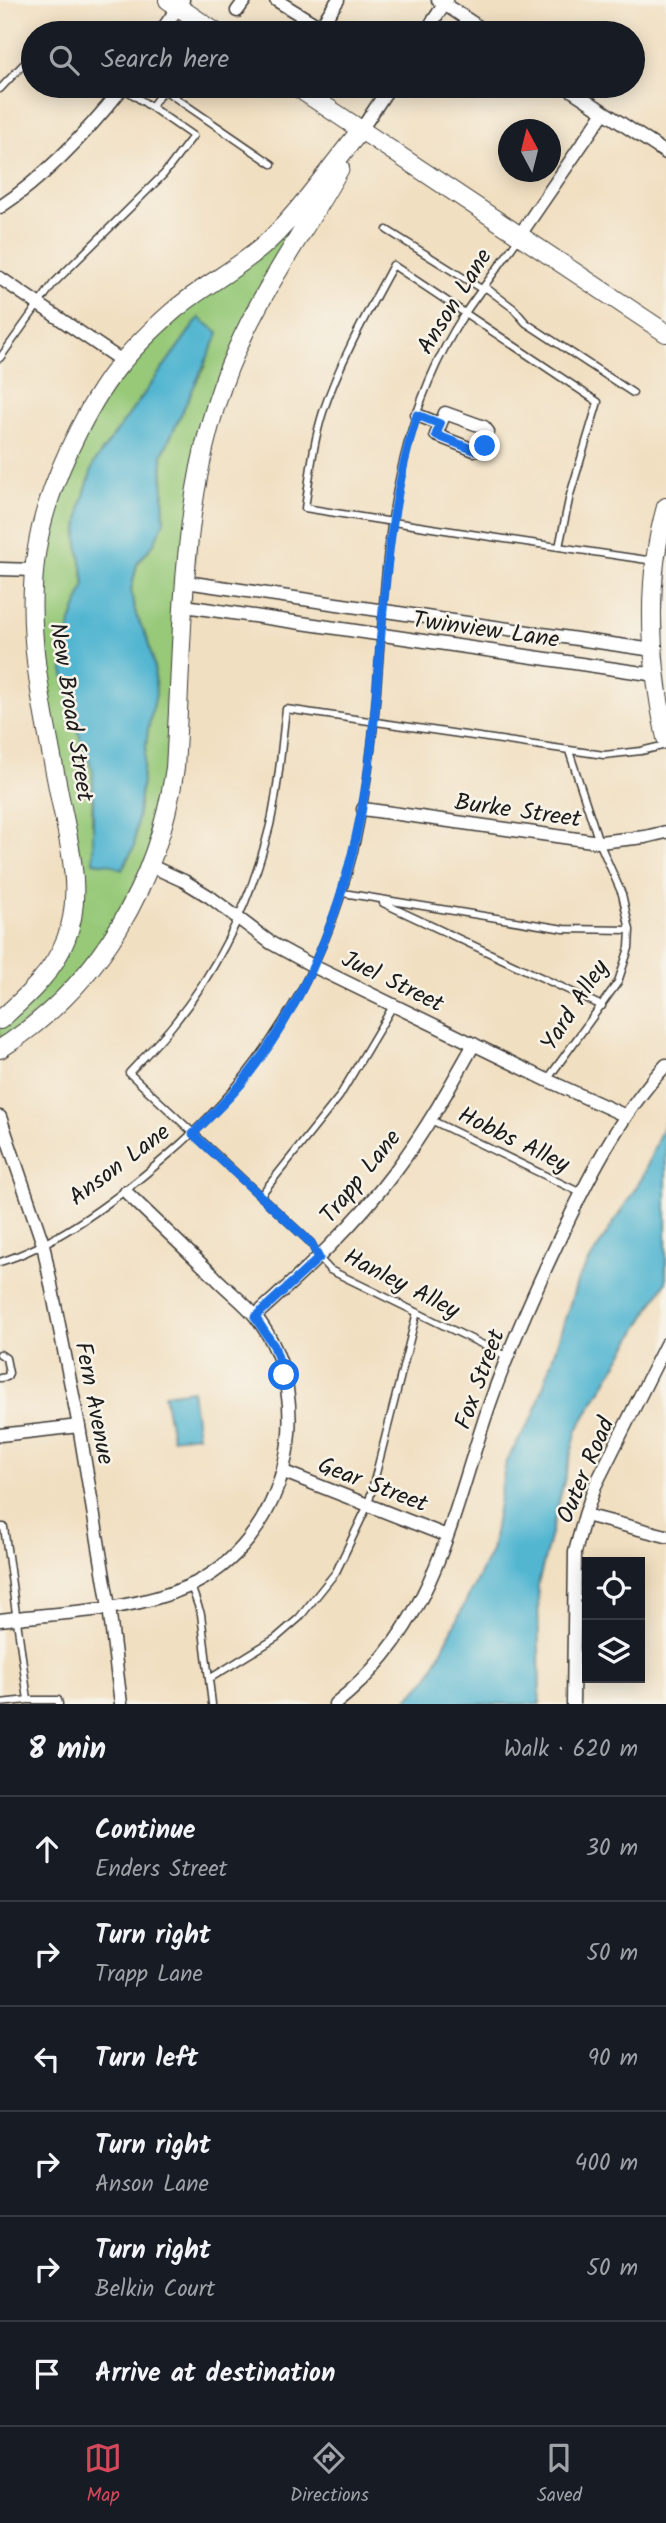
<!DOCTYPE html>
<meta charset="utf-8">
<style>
:root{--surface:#171b24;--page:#20242c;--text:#f1f3f6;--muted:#9ea1a6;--line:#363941;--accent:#d1495b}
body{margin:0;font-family:Kalam,sans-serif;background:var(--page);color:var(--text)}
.controls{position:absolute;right:21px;bottom:21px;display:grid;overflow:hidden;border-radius:0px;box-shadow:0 4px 18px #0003}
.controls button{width:63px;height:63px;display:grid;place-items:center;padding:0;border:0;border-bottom:2px solid var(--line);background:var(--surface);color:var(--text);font:35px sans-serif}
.compass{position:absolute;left:498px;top:119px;width:63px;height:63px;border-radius:50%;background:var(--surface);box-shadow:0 4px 18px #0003;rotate:353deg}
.stop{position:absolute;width:21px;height:21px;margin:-16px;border:5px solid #1a73e8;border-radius:50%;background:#fff}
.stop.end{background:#1a73e8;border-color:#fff;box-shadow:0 2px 7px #0008}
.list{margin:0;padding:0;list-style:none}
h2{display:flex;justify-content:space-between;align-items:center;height:91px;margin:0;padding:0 28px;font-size:30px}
h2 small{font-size:23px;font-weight:400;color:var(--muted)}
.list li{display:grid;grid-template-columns:46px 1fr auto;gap:21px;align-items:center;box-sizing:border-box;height:105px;padding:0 28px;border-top:2px solid var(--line)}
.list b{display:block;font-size:26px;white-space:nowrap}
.list p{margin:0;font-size:23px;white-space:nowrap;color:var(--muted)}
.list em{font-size:23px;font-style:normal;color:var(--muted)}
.icon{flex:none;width:38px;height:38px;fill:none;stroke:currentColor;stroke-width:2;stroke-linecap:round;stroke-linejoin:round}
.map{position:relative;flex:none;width:666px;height:1704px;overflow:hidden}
.search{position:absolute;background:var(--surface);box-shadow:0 4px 18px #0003;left:21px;right:21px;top:21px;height:77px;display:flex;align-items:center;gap:18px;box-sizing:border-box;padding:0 24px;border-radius:38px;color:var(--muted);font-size:26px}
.sheet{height:721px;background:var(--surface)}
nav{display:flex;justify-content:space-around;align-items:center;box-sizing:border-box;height:98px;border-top:2px solid var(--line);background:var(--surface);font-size:19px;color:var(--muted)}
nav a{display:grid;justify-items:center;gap:4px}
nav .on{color:var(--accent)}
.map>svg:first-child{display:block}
</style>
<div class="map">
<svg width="666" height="1704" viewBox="0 0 666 1704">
<rect width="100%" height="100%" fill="#f7f3e8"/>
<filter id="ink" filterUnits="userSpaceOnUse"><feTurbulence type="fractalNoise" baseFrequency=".0143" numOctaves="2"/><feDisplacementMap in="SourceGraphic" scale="14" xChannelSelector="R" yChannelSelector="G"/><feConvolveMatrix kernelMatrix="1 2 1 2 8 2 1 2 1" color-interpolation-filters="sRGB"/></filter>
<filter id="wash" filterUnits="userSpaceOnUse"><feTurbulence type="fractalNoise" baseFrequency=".00686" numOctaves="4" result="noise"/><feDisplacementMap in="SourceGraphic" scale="28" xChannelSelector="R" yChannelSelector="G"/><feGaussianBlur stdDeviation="1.57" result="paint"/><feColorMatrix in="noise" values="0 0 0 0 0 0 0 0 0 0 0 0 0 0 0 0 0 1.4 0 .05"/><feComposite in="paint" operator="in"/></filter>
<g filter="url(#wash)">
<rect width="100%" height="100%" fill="#f1dfc1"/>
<path fill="#97c979" stroke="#5a724a" stroke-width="2" fill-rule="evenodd" d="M 312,193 L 212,403 L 172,746 L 150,854 L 115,925 L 82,971 L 45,1007 L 0,1043 L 0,1022 L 16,1010 L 77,912 L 37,651 L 40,565 L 68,463 L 98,404 L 133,357 ZM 199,318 L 205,366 L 182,408 L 162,455 L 164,493 L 154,543 L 137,564 L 131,590 L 136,615 L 147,638 L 154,666 L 156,694 L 148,729 L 134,847 L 122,869 L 110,864 L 92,823 L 93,771 L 78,732 L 71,622 L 85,584 L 77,539 L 81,505 L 94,463 Z"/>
<path fill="#53b6d1" stroke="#386976" stroke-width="2" d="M 199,318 L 219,333 L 162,455 L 164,522 L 154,543 L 137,564 L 131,590 L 136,615 L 147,638 L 154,666 L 156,694 L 148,729 L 134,847 L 122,870 L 110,864 L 93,862 L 93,771 L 78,732 L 63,670 L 71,622 L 85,584 L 77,539 L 81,505 L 94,463 Z
M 666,1119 L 666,1282 L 577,1430 L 538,1585 L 540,1704 L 403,1704 L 428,1678 L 491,1551 L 506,1461 L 534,1415 L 578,1279 L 642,1178 Z
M 192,1390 L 198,1435 L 172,1438 L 164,1394 Z"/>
</g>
<g filter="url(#ink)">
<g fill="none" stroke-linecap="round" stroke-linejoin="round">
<defs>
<path id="lane" d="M 0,89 L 33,54
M 151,107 L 162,92 L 167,92 L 272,164
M 387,230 L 483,290
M 485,287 L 513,308 L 526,323 L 633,393
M 0,358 L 53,284 L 164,174 L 193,136 L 122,87
M 559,547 L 570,495 L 598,402 L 393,265 C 367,313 340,361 323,412 C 313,443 310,476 305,508 C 421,527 537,544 654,561
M 343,893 L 564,929 L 630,930
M 383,903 L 602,1006
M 547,1080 L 618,982 L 629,948 L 630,930 L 622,894 L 599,842 L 569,751
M 431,1120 L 581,1193
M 260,1196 L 339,1097 L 393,1006
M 0,1262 C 59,1244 122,1195 168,1155 C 261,1076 323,973 353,855 C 364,812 369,767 374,723 C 383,635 382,544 404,458 C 416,408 437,356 465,313 C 482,288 501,264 518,239
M 0,1354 L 6,1358 L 9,1373 L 7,1377 L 0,1378
M 508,1357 L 330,1270 L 319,1258 L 311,1243 L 129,1073 C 143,1058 159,1042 172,1026 C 219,968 252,898 270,825 C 279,787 281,747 286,709 L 604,755 L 641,751 L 666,745
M 0,1527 L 4,1527 L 28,1700
M 191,1586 L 201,1614 L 212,1704
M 209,1679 L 276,1638 L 299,1618 L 336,1572 L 368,1505 L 417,1312
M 0,1703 L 28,1700 L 58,1700 L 59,1704"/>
<path id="street" d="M 276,0 L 320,27 L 338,0
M 438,0 L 488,33
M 237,11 L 245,0
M 160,33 L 183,0
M 425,33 L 447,0
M 565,86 L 666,153
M 361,130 L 390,86
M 0,207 C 47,176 89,130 124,86
M 519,236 L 604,112
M 0,278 L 122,361
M 445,413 L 484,427 L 488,432 L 485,446 L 474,450 L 436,435 Z
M 417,415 L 440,424
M 0,569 L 34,570
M 186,582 L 653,650
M 185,606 L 656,675
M 363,809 L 599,842 L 645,837 L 666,832
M 151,866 L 184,881 L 210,897 L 271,943 L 313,966 L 547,1080 L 626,1116
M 0,1117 L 43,1244 L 79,1426 L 109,1607 L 121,1704
M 255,1316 C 305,1271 355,1225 396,1170 C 426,1130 450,1087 474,1044
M 0,1435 L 79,1426
M 284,1472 L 447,1536
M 585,1515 L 666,1536
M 0,1620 C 62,1612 129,1612 187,1587 C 286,1545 322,1401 256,1317 C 244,1302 227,1290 214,1276 C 184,1248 155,1220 126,1192
M 335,1704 C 436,1625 451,1516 490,1403 C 509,1349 532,1297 556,1246 C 586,1182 618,1117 666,1065
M 573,1704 L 575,1552 L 585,1515 L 595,1486 L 666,1344"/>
<path id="secondary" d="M 168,0 L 217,33
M 295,86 L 666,333
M 666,507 C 645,581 650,663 666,738
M 0,1020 C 26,997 53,973 66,939 C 85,892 67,836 58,788 C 40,694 17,600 47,506 C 61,462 92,396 123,361 C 137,344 155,327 172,312 C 199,288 234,271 262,247 C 297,216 330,167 361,130
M 0,1049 C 100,986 158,883 175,768 C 184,628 178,479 237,349 C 265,285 306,229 340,168"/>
</defs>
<use href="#lane" stroke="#3c3935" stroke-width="9"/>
<use href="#street" stroke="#3c3935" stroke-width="15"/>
<use href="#secondary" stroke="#3c3935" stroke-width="20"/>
<use href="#lane" stroke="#fff" stroke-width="6"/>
<use href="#street" stroke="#fff" stroke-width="12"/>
<use href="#secondary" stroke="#fff" stroke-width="18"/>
</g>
</g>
<g fill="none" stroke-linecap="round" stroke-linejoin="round" filter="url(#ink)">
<path stroke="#1a73e8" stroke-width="9" d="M 284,1375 L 274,1346 L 255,1317 L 319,1258 L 311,1243 L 193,1134 C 209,1117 226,1102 241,1084 C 326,978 362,853 374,720 C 383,617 386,514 417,415 L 440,424 L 436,435 L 474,450 L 485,446"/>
</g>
<g text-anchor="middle" stroke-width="5" stroke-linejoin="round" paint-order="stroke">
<g font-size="24" fill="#1c1c1c" stroke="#f7f3e8">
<text transform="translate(454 301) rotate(-58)" y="8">Anson Lane</text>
<text transform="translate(486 629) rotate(8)" y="8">Twinview Lane</text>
<text transform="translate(72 712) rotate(81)" y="8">New Broad Street</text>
<text transform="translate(518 810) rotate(8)" y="8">Burke Street</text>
<text transform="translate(393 981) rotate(26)" y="8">Juel Street</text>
<text transform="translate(574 1005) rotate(-57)" y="8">Yard Alley</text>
<text transform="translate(514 1139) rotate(26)" y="8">Hobbs Alley</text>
<text transform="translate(119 1164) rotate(-37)" y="8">Anson Lane</text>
<text transform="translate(360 1176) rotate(-51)" y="8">Trapp Lane</text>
<text transform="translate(402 1283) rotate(27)" y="8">Hanley Alley</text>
<text transform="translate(479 1379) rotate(-70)" y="8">Fox Street</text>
<text transform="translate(95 1403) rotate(79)" y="8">Fern Avenue</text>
<text transform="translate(585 1470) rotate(-67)" y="8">Outer Road</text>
<text transform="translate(373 1484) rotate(21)" y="8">Gear Street</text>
</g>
</g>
</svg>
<div class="controls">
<button><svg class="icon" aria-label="locate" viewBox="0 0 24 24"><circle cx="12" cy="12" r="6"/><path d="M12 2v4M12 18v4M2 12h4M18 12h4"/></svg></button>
<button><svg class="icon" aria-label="layers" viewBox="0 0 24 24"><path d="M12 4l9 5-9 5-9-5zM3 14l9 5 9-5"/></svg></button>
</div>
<svg class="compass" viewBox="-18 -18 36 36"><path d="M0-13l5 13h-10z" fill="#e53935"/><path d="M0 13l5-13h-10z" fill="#9ea1a6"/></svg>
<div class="stop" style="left:284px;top:1375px"></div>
<div class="stop end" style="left:485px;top:446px"></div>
<div class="search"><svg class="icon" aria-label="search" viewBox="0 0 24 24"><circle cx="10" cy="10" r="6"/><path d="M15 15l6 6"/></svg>Search here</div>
</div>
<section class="sheet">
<h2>8 min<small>Walk · 620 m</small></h2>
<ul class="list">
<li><svg class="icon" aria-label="ahead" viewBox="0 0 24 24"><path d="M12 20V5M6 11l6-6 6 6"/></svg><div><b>Continue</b><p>Enders Street</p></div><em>30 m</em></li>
<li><svg class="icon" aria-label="right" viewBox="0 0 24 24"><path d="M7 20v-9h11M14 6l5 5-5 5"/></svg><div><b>Turn right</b><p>Trapp Lane</p></div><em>50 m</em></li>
<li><svg class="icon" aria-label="left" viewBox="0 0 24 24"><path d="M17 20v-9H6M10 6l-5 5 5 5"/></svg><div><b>Turn left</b></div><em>90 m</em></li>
<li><svg class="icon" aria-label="right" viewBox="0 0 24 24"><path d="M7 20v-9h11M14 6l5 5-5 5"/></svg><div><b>Turn right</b><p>Anson Lane</p></div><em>400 m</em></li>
<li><svg class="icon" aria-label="right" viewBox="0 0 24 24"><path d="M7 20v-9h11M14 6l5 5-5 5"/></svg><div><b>Turn right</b><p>Belkin Court</p></div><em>50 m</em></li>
<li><svg class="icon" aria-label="arrive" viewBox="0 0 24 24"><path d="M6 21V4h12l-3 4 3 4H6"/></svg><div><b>Arrive at destination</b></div></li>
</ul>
</section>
<nav>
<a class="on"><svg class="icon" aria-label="map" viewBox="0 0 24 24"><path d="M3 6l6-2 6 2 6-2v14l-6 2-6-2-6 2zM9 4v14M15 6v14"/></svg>Map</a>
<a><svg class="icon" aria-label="directions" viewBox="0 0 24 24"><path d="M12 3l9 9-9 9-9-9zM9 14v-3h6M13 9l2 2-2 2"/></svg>Directions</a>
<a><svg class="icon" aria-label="saved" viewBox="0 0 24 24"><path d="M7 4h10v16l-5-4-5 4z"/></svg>Saved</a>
</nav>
